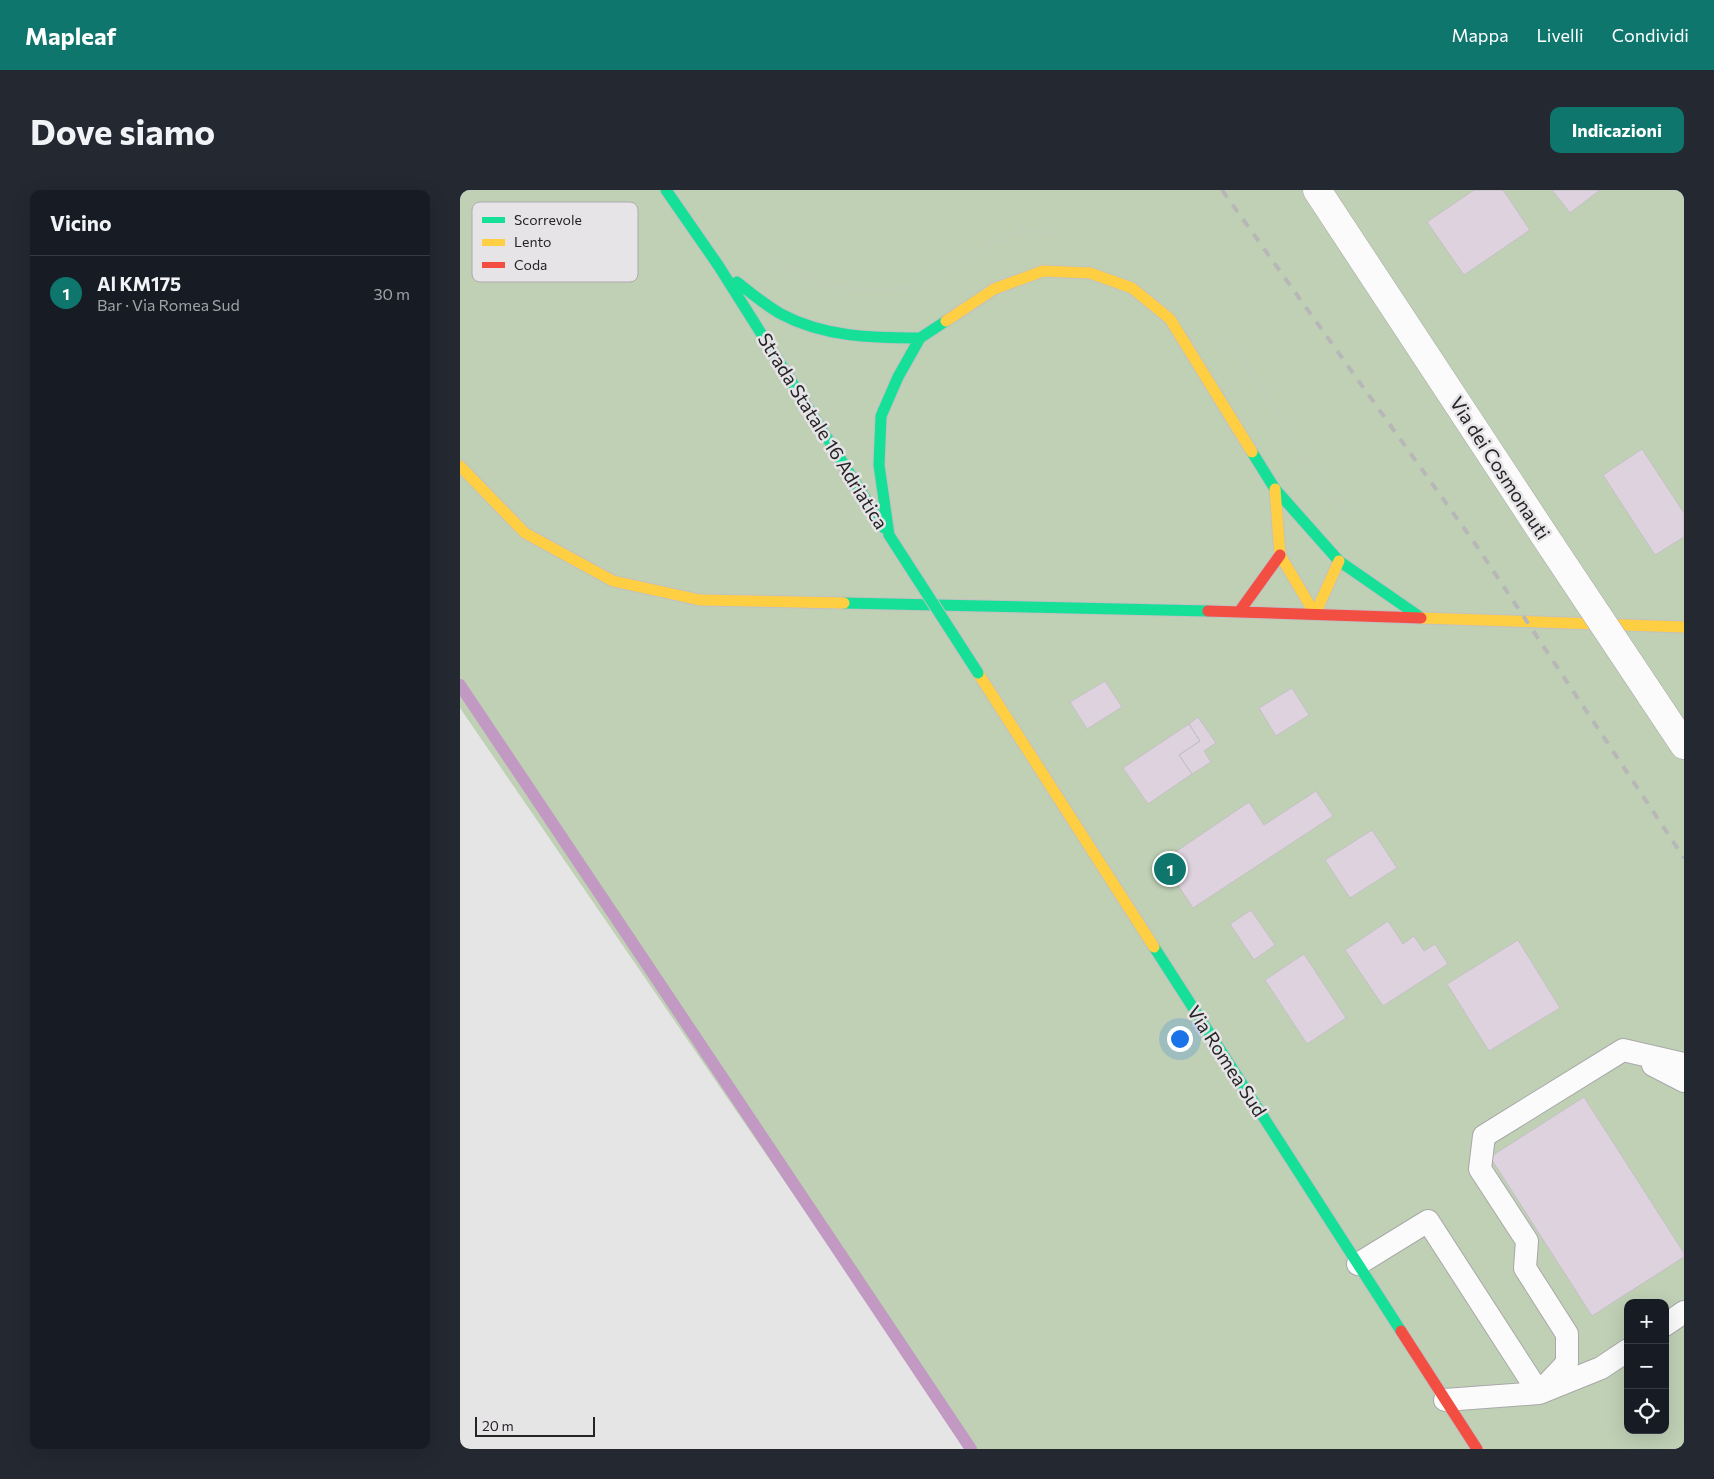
<!DOCTYPE html>
<html lang="it">
<meta charset="utf-8">
<style>
:root{--surface:#171b24;--page:#242831;--text:#f1f3f6;--muted:#9ea1a6;--line:#363941;--accent:#0f766e}
body{margin:0;font-family:Commissioner,sans-serif;background:var(--page);color:var(--text)}
.controls{position:absolute;right:15px;bottom:15px;display:grid;overflow:hidden;border-radius:10px;box-shadow:0 5px 20px #0002}
.controls button{width:45px;height:45px;display:grid;place-items:center;padding:0;border:0;border-bottom:1px solid var(--line);background:var(--surface);color:var(--text);font:25px sans-serif}
.scale{position:absolute;left:15px;bottom:12px;width:120px;box-sizing:border-box;padding-left:5px;border:2px solid #252425;border-top:0;font-size:14px;line-height:18px;white-space:nowrap;color:#252425;-webkit-text-stroke:4px #e7e4e7;paint-order:stroke}
.you{position:absolute;left:719px;top:848px;width:18px;height:18px;margin:-12px;border:4px solid #fff;border-radius:50%;background:#1a73e8;box-shadow:0 0 0 8px #1a73e833}
.badge{display:grid;place-items:center;width:32px;height:32px;border-radius:50%;background:var(--accent);color:#fff;font-size:16px;font-weight:700}
.pin{position:absolute;translate:-50% -50%;border:2px solid #fff;box-shadow:0 1px 5px #0006}
.list{margin:0;padding:0;list-style:none}
h2{display:flex;justify-content:space-between;align-items:center;height:65px;margin:0;padding:0 20px;font-size:21px}
h2 small{font-size:16px;font-weight:400;color:var(--muted)}
.list li{display:grid;grid-template-columns:32px 1fr auto;gap:15px;align-items:center;box-sizing:border-box;height:75px;padding:0 20px;border-top:1px solid var(--line)}
.list b{display:block;font-size:19px;white-space:nowrap}
.list p{margin:0;font-size:16px;white-space:nowrap;color:var(--muted)}
.list em{font-size:16px;font-style:normal;color:var(--muted)}
.icon{flex:none;width:28px;height:28px;fill:none;stroke:currentColor;stroke-width:2;stroke-linecap:round;stroke-linejoin:round}
.map{position:relative;flex:none;width:1224px;height:1259px;overflow:hidden;border-radius:10px}
header{display:flex;align-items:center;gap:30px;box-sizing:border-box;height:70px;padding:0 25px;background:var(--accent);color:#fff}
header strong{font-size:24px}
nav{display:flex;gap:28px;margin-inline-start:auto;font-size:18px}
.intro{display:flex;align-items:center;justify-content:space-between;box-sizing:border-box;height:120px;padding:0 30px}
h1{margin:0;font-size:35px}
.button{padding:12px 22px;border-radius:10px;background:var(--accent);color:#fff;font-size:18px;font-weight:700}
main{display:flex;gap:30px;padding:0 30px}
aside{flex:1;background:var(--surface);border-radius:10px;box-shadow:0 5px 20px #0002}
.map>svg:first-child{display:block}
</style>
<header>
<strong>Mapleaf</strong>
<nav><a>Mappa</a><a>Livelli</a><a>Condividi</a></nav>
</header>
<div class="intro"><h1>Dove siamo</h1><a class="button">Indicazioni</a></div>
<main>
<aside>
<h2>Vicino<small></small></h2>
<ul class="list">
<li><span class="badge">1</span><div><b>Al KM175</b><p>Bar · Via Romea Sud</p></div><em>30 m</em></li>
</ul>
</aside>
<div class="map">
<svg width="1224" height="1259" viewBox="0 0 1224 1259">
<rect width="100%" height="100%" fill="#e6e5e6"/>
<path fill="#bfd0b5" fill-rule="evenodd" d="M 0,0 L 1224,0 L 1224,1259 L 508,1259 L 0,518 ZM 1168,1113 L 1205,1113 L 1205,1240 L 1168,1240 Z"/>
<g fill="none" stroke-linecap="round" stroke-linejoin="round">
<path stroke="#c199c2" stroke-width="12" d="M 0,495 L 511,1259"/>
</g>
<path fill="#dfd2df" stroke="#c2c1c2" d="M 1014,0 L 1043,0 L 1070,40 L 1004,85 L 967,32 Z
M 1092,0 L 1140,0 L 1110,23 Z
M 1182,259 L 1224,323 L 1224,347 L 1195,365 L 1143,285 Z
M 645,491 L 662,517 L 627,539 L 610,512 Z
M 832,498 L 849,525 L 816,546 L 799,518 Z
M 738,527 L 756,553 L 744,561 L 751,572 L 732,584 L 719,565 L 740,551 L 729,534 Z
M 729,534 L 740,551 L 719,565 L 732,584 L 688,614 L 663,578 Z
M 856,601 L 873,626 L 733,718 L 702,671 L 789,612 L 804,635 Z
M 912,640 L 937,678 L 890,708 L 865,670 Z
M 791,720 L 815,755 L 794,770 L 770,734 Z
M 928,731 L 943,754 L 954,746 L 964,761 L 975,754 L 988,774 L 923,816 L 885,760 Z
M 1058,750 L 1100,818 L 1029,861 L 987,794 Z
M 844,764 L 886,828 L 847,854 L 805,790 Z
M 1124,907 L 1224,1063 L 1224,1067 L 1132,1126 L 1030,967 Z"/>
<g fill="none" stroke-linecap="round" stroke-linejoin="round">
<defs>
<path id="lane" d="M 1193,875 L 1224,891
M 898,1074 L 968,1031 L 1079,1203
M 1205,1135 L 1224,1122
M 1079,1203 L 1107,1173 L 1107,1144 L 1065,1078 L 1067,1051 L 1020,979 L 1024,946 L 1163,860 L 1224,874
M 985,1210 L 1079,1203 L 1141,1178 L 1168,1160"/>
<path id="street" d="M 857,0 L 1092,357
M 1190,504 L 1224,555"/>
<path id="fast" d="M 206,0 L 258,75 L 424,338
M 277,92 C 291,103 305,115 321,124 C 364,147 412,148 460,148
M 792,262 L 815,299 L 879,371 L 960,427
M 429,345 L 419,275 L 421,226 L 438,187 L 460,148 L 486,131
M 384,413 L 748,421
M 694,757 L 941,1141"/>
<path id="slow" d="M 486,131 L 534,99 L 583,81 L 630,83 L 672,98 L 710,129 L 792,262
M 0,276 L 65,343 L 153,391 L 240,410 L 384,413
M 815,299 L 820,365 L 855,424
M 855,424 L 879,371
M 961,428 L 1224,437
M 518,483 L 694,757"/>
<path id="jam" d="M 748,421 L 961,428
M 779,422 L 820,365
M 941,1141 L 1017,1259"/>
</defs>
<use href="#lane" stroke="#a8a8a8" stroke-width="24"/>
<use href="#street" stroke="#a8a8a8" stroke-width="29"/>
<use href="#fast" stroke="#c2c1c2" stroke-width="13"/>
<use href="#slow" stroke="#c2c1c2" stroke-width="13"/>
<use href="#jam" stroke="#c2c1c2" stroke-width="13"/>
<path stroke="#c7c6c7" stroke-width="3" stroke-dasharray="1 4" stroke-linecap="butt" d="M 308,69 L 361,94 L 407,101 L 449,98 L 515,61 L 563,40 L 594,44
M 768,151 L 799,192 L 854,284 L 885,321"/>
<use href="#lane" stroke="#fbfbfb" stroke-width="22"/>
<use href="#street" stroke="#fbfbfb" stroke-width="28"/>
<use href="#fast" stroke="#16e098" stroke-width="11"/>
<use href="#slow" stroke="#ffcf43" stroke-width="11"/>
<use href="#jam" stroke="#f24e42" stroke-width="11"/>
<path stroke="#b8b7b8" stroke-width="4" stroke-dasharray="9 9" stroke-linecap="butt" d="M 762,0 L 1016,355 L 1224,668"/>
<defs>
<path id="street-bridge" d="M 1092,357 L 1190,504"/>
<path id="fast-bridge" d="M 429,345 L 518,483"/>
</defs>
<use href="#street-bridge" stroke="#a8a8a8" stroke-width="29" stroke-linecap="butt"/>
<use href="#fast-bridge" stroke="#c2c1c2" stroke-width="13" stroke-linecap="butt"/>
<use href="#street-bridge" stroke="#fbfbfb" stroke-width="28"/>
<use href="#fast-bridge" stroke="#16e098" stroke-width="11"/>
</g>
<g text-anchor="middle" stroke-width="5" stroke-linejoin="round" paint-order="stroke">
<g font-size="19" fill="#252425" stroke="#e7e4e7">
<text transform="translate(363 241) rotate(58)" y="7">Strada Statale 16 Adriatica</text>
<text transform="translate(1040 278) rotate(57)" y="7">Via dei Cosmonauti</text>
<text transform="translate(767 871) rotate(57)" y="7">Via Romea Sud</text>
</g>
</g>
<rect x="12" y="12" width="166" height="80" rx="8" fill="#e7e4e7" stroke="#adaaad" stroke-width="1"/>
<rect x="22" y="27" width="23" height="6" fill="#16e098"/>
<rect x="22" y="49" width="23" height="7" fill="#ffcf43"/>
<rect x="22" y="72" width="23" height="6" fill="#f24e42"/>
<g font-size="14" fill="#252425">
<text x="54" y="35">Scorrevole</text>
<text x="54" y="57">Lento</text>
<text x="54" y="80">Coda</text>
</g>
</svg>
<div class="controls">
<button>+</button>
<button>−</button>
<button><svg class="icon" aria-label="locate" viewBox="0 0 24 24"><circle cx="12" cy="12" r="6"/><path d="M12 2v4M12 18v4M2 12h4M18 12h4"/></svg></button>
</div>
<div class="scale">20 m</div>
<div class="you"></div>
<div class="pin badge" style="left:710px;top:679px">1</div>
</div>
</main>
